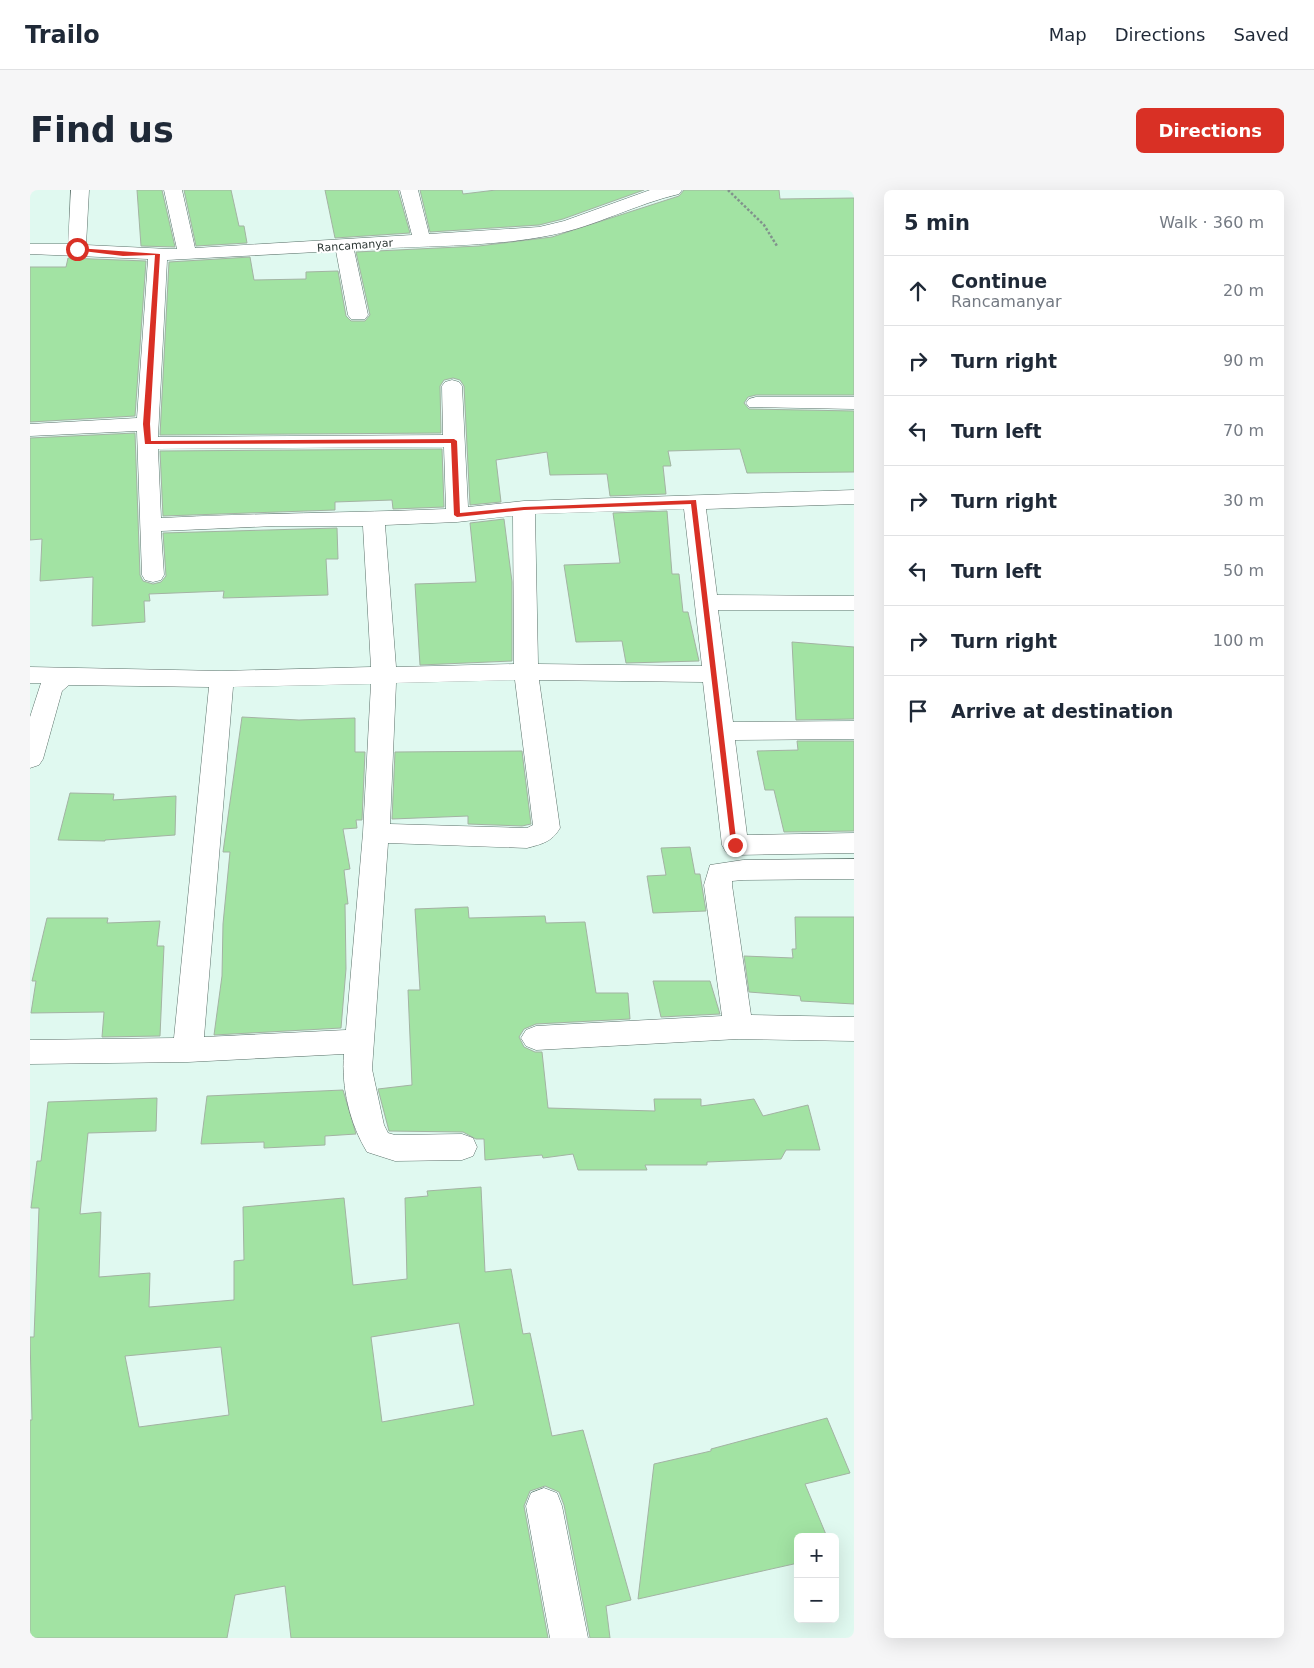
<!DOCTYPE html>
<meta charset="utf-8">
<style>
:root{--surface:#fff;--page:#f6f6f7;--text:#1f2937;--muted:#747a83;--line:#e0e1e3;--accent:#d93025}
body{margin:0;font-family:"DejaVu Sans",sans-serif;background:var(--page);color:var(--text)}
.controls{position:absolute;right:15px;bottom:15px;display:grid;overflow:hidden;border-radius:8px;box-shadow:0 5px 20px #0002}
.controls button{width:45px;height:45px;display:grid;place-items:center;padding:0;border:0;border-bottom:1px solid var(--line);background:var(--surface);color:var(--text);font:25px sans-serif}
.stop{position:absolute;width:15px;height:15px;margin:-11px;border:4px solid #d93025;border-radius:50%;background:#fff}
.stop.end{background:#d93025;border-color:#fff;box-shadow:0 1px 5px #0008}
.list{margin:0;padding:0;list-style:none}
h2{display:flex;justify-content:space-between;align-items:center;height:65px;margin:0;padding:0 20px;font-size:21px}
h2 small{font-size:16px;font-weight:400;color:var(--muted)}
.list li{display:grid;grid-template-columns:32px 1fr auto;gap:15px;align-items:center;box-sizing:border-box;height:70px;padding:0 20px;border-top:1px solid var(--line)}
.list b{display:block;font-size:19px;white-space:nowrap}
.list p{margin:0;font-size:16px;white-space:nowrap;color:var(--muted)}
.list em{font-size:16px;font-style:normal;color:var(--muted)}
.icon{flex:none;width:28px;height:28px;fill:none;stroke:currentColor;stroke-width:2;stroke-linecap:round;stroke-linejoin:round}
.map{position:relative;flex:none;width:824px;height:1448px;overflow:hidden;border-radius:8px}
header{display:flex;align-items:center;gap:30px;box-sizing:border-box;height:70px;padding:0 25px;background:var(--surface);border-bottom:1px solid var(--line)}
header strong{font-size:24px}
nav{display:flex;gap:28px;margin-inline-start:auto;font-size:18px}
.intro{display:flex;align-items:center;justify-content:space-between;box-sizing:border-box;height:120px;padding:0 30px}
h1{margin:0;font-size:35px}
.button{padding:12px 22px;border-radius:8px;background:var(--accent);color:#fff;font-size:18px;font-weight:700}
main{display:flex;gap:30px;padding:0 30px}
aside{flex:1;background:var(--surface);border-radius:8px;box-shadow:0 5px 20px #0002}
.map>svg:first-child{display:block}
</style>
<header>
<strong>Trailo</strong>
<nav><a>Map</a><a>Directions</a><a>Saved</a></nav>
</header>
<div class="intro"><h1>Find us</h1><a class="button">Directions</a></div>
<main>
<div class="map">
<svg width="824" height="1448" viewBox="0 0 824 1448">
<rect width="100%" height="100%" fill="#e0f9f0"/>
<path fill="#a2e3a3" stroke="#a3b3a3" fill-rule="evenodd" d="M 107,0 L 132,0 L 145,57 L 111,56 Z
M 154,0 L 201,0 L 209,36 L 214,36 L 217,53 L 166,56 Z
M 295,0 L 368,0 L 380,43 L 305,48 Z
M 390,0 L 432,0 L 433,4 L 466,0 L 614,0 L 533,29 L 509,35 L 400,42 Z
M 654,0 L 749,0 L 750,9 L 824,8 L 824,205 L 726,205 L 718,207 L 714,213 L 719,219 L 824,221 L 824,282 L 717,283 L 710,259 L 638,261 L 641,276 L 633,276 L 636,304 L 580,306 L 577,284 L 520,285 L 517,262 L 466,270 L 471,312 L 440,315 L 434,196 L 430,190 L 423,188 L 414,190 L 410,196 L 411,243 L 130,245 L 139,72 L 220,67 L 224,90 L 276,89 L 276,82 L 308,81 L 316,126 L 321,131 L 335,131 L 340,125 L 326,62 L 449,56 L 522,47 L 649,6 Z
M 38,68 L 116,71 L 105,226 L 0,232 L 0,77 L 36,77 Z
M 105,243 L 110,385 L 113,391 L 123,394 L 131,392 L 136,386 L 133,343 L 307,338 L 308,369 L 296,369 L 298,405 L 193,408 L 194,401 L 119,404 L 120,411 L 114,411 L 115,432 L 62,436 L 63,387 L 10,391 L 12,349 L 0,350 L 0,248 Z
M 412,259 L 414,317 L 363,319 L 362,310 L 305,312 L 305,320 L 133,326 L 130,261 Z
M 637,321 L 642,384 L 649,384 L 653,422 L 658,422 L 669,471 L 596,473 L 592,451 L 546,452 L 534,375 L 590,373 L 583,323 Z
M 474,329 L 482,392 L 482,471 L 390,475 L 385,394 L 446,392 L 440,333 Z
M 762,452 L 824,457 L 824,529 L 766,530 Z
M 212,527 L 269,530 L 325,528 L 325,562 L 335,562 L 332,630 L 326,630 L 327,638 L 313,639 L 320,679 L 314,680 L 318,714 L 315,714 L 316,779 L 311,838 L 184,845 L 192,786 L 193,734 L 200,662 L 193,662 Z
M 767,551 L 824,551 L 824,641 L 754,642 L 744,600 L 735,600 L 727,561 L 768,560 Z
M 492,561 L 501,634 L 492,636 L 438,634 L 438,626 L 362,629 L 365,562 Z
M 40,603 L 84,604 L 83,610 L 146,606 L 145,645 L 75,650 L 75,651 L 28,650 Z
M 660,657 L 665,684 L 670,684 L 676,721 L 623,723 L 617,686 L 636,685 L 631,658 Z
M 438,717 L 439,728 L 515,726 L 516,733 L 555,732 L 566,803 L 598,803 L 600,829 L 506,834 L 494,839 L 489,847 L 494,857 L 505,862 L 512,862 L 518,918 L 625,921 L 624,909 L 671,909 L 671,916 L 724,909 L 733,926 L 778,915 L 790,960 L 756,960 L 751,969 L 677,972 L 677,975 L 615,975 L 617,980 L 548,980 L 543,964 L 513,968 L 512,965 L 455,970 L 454,949 L 446,949 L 433,942 L 359,941 L 348,899 L 382,895 L 378,800 L 390,800 L 385,719 Z
M 765,727 L 824,727 L 824,814 L 771,811 L 770,806 L 719,802 L 714,766 L 763,768 L 762,759 L 766,759 Z
M 17,728 L 78,728 L 77,733 L 130,731 L 127,756 L 134,756 L 130,846 L 72,847 L 74,822 L 1,823 L 6,791 L 2,791 Z
M 623,791 L 680,791 L 690,824 L 631,827 Z
M 313,900 L 326,944 L 295,946 L 295,955 L 234,958 L 234,952 L 171,954 L 177,906 Z
M 127,908 L 126,941 L 58,943 L 50,1024 L 71,1022 L 69,1087 L 120,1083 L 119,1117 L 204,1110 L 204,1071 L 214,1070 L 213,1017 L 314,1008 L 323,1095 L 377,1089 L 375,1008 L 398,1006 L 397,1001 L 451,997 L 455,1082 L 481,1079 L 493,1144 L 500,1143 L 522,1246 L 553,1240 L 601,1410 L 576,1416 L 580,1448 L 560,1448 L 534,1315 L 529,1302 L 515,1296 L 500,1301 L 494,1316 L 518,1448 L 261,1448 L 255,1396 L 205,1405 L 197,1448 L 0,1448 L 0,1230 L 2,1230 L 0,1147 L 4,1147 L 9,1018 L 1,1018 L 7,971 L 11,971 L 18,912 ZM 429,1133 L 444,1215 L 352,1232 L 341,1147 ZM 191,1157 L 199,1225 L 109,1237 L 95,1166 Z
M 797,1228 L 820,1283 L 775,1294 L 797,1347 L 768,1347 L 768,1373 L 608,1409 L 624,1274 L 681,1261 L 681,1259 Z"/>
<g fill="none" stroke-linecap="round" stroke-linejoin="round">
<defs>
<path id="minor" d="M 41,0 L 59,0 L 56,55 L 139,59 L 147,59 L 134,0 L 152,0 L 165,58 L 382,45 L 370,0 L 388,0 L 399,44 L 509,37 L 534,31 L 620,0 L 652,0 L 649,4 C 606,14 566,36 522,45 C 458,58 389,55 324,60 L 338,125 L 335,129 L 321,129 L 318,125 L 306,61 L 137,70 L 128,247 L 413,245 L 412,196 L 415,192 L 422,190 L 429,192 L 432,196 L 438,317 L 494,311 L 824,300 L 824,314 L 676,319 L 687,405 L 824,406 L 824,420 L 688,420 L 703,532 L 824,531 L 824,549 L 705,550 L 717,645 L 824,643 L 824,663 L 705,665 L 696,662 L 692,655 L 673,492 L 509,490 L 530,638 C 522,652 512,654 497,658 L 358,653 L 342,879 L 354,935 L 358,943 L 365,945 L 432,944 L 443,948 L 447,957 L 443,966 L 432,970 L 365,971 L 337,962 C 320,934 311,897 314,864 L 158,872 L 0,874 L 0,850 L 144,848 L 179,497 L 39,495 L 32,501 L 13,569 L 9,575 L 0,578 L 0,527 L 11,493 L 0,493 L 0,477 L 192,481 L 341,477 L 333,336 L 245,336 L 131,341 L 134,385 L 131,390 L 123,392 L 115,390 L 112,385 L 107,241 L 0,246 L 0,234 L 107,228 L 118,69 L 0,64 L 0,54 L 38,54 ZM 414,257 L 416,319 C 321,323 226,323 131,328 L 128,259 ZM 654,319 L 672,476 L 508,474 L 505,324 ZM 483,326 L 484,474 L 366,477 L 355,335 L 427,332 ZM 485,490 L 503,635 L 497,638 L 360,634 L 366,493 ZM 341,494 L 333,643 L 316,840 L 174,847 L 203,497 Z
M 726,207 L 824,207 L 824,219 L 719,217 L 716,213 L 719,209 Z
M 824,669 L 824,689 L 713,690 L 702,691 L 702,695 L 721,825 L 824,827 L 824,851 L 708,849 L 506,860 L 496,856 L 491,848 L 496,840 L 506,836 L 692,826 L 674,695 L 680,675 L 713,670 Z
M 514,1298 L 527,1303 L 532,1316 L 558,1448 L 520,1448 L 496,1316 L 501,1303 Z"/>
</defs>
<use href="#minor" stroke="#5c726b" stroke-width="1"/>
<path stroke="#81928c" stroke-width="2.5" stroke-dasharray="2.5 2" stroke-linecap="butt" d="M 698,0 L 734,35 L 747,56"/>
<use href="#minor" fill="#fff" fill-rule="evenodd"/>
</g>
<path fill="#d93025" d="M 47,58 L 130,64 L 120,234 L 121,251 L 424,249 L 427,251 L 430,323 L 494,317 L 666,310 L 707,657 L 701,655 L 661,314 L 494,320 L 427,327 L 424,325 L 421,253 L 115,254 L 113,234 L 125,65 L 93,66 L 45,60 Z"/>
<g text-anchor="middle" stroke-width="4" stroke-linejoin="round" paint-order="stroke">
<g font-size="11" fill="#2e3835" stroke="#fff">
<text transform="translate(325 55) rotate(-4)" y="4">Rancamanyar</text>
</g>
</g>
</svg>
<div class="controls">
<button>+</button>
<button>−</button>
</div>
<div class="stop" style="left:47px;top:59px"></div>
<div class="stop end" style="left:705px;top:655px"></div>
</div>
<aside>
<h2>5 min<small>Walk · 360 m</small></h2>
<ul class="list">
<li><svg class="icon" aria-label="ahead" viewBox="0 0 24 24"><path d="M12 20V5M6 11l6-6 6 6"/></svg><div><b>Continue</b><p>Rancamanyar</p></div><em>20 m</em></li>
<li><svg class="icon" aria-label="right" viewBox="0 0 24 24"><path d="M7 20v-9h11M14 6l5 5-5 5"/></svg><div><b>Turn right</b></div><em>90 m</em></li>
<li><svg class="icon" aria-label="left" viewBox="0 0 24 24"><path d="M17 20v-9H6M10 6l-5 5 5 5"/></svg><div><b>Turn left</b></div><em>70 m</em></li>
<li><svg class="icon" aria-label="right" viewBox="0 0 24 24"><path d="M7 20v-9h11M14 6l5 5-5 5"/></svg><div><b>Turn right</b></div><em>30 m</em></li>
<li><svg class="icon" aria-label="left" viewBox="0 0 24 24"><path d="M17 20v-9H6M10 6l-5 5 5 5"/></svg><div><b>Turn left</b></div><em>50 m</em></li>
<li><svg class="icon" aria-label="right" viewBox="0 0 24 24"><path d="M7 20v-9h11M14 6l5 5-5 5"/></svg><div><b>Turn right</b></div><em>100 m</em></li>
<li><svg class="icon" aria-label="arrive" viewBox="0 0 24 24"><path d="M6 21V4h12l-3 4 3 4H6"/></svg><div><b>Arrive at destination</b></div></li>
</ul>
</aside>
</main>
